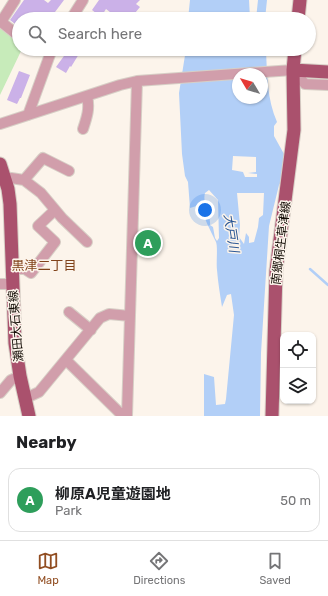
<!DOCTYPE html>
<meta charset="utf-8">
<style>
:root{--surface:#fff;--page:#f2f2f2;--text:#202124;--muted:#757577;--line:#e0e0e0;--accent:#914d21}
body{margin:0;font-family:Rubik,"Noto Sans JP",sans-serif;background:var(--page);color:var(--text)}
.controls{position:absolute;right:12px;bottom:12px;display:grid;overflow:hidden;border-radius:8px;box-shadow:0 1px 3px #0004}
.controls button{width:36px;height:36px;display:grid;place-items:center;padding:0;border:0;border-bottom:1px solid var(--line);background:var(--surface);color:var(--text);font:20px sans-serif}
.compass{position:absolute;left:232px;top:68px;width:36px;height:36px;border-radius:50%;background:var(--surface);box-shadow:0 1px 3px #0004;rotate:308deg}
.you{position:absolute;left:205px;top:210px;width:14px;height:14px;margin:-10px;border:3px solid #fff;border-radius:50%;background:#1a73e8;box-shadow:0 0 0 6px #1a73e833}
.badge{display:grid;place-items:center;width:26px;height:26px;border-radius:50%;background:var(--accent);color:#fff;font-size:13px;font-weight:700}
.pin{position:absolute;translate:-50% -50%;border:2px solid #fff;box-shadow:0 1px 4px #0006}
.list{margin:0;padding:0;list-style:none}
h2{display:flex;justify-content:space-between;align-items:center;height:52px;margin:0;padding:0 16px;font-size:17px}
h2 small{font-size:13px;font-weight:400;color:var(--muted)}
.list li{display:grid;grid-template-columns:26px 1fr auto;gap:12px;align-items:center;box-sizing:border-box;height:64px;margin:0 8px 8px;padding:0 8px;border:1px solid var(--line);border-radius:12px}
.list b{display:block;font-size:15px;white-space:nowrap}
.list p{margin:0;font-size:13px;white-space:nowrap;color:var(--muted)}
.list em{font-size:13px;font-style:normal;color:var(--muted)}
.icon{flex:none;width:22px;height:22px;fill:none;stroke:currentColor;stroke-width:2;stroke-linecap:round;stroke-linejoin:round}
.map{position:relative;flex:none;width:328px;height:416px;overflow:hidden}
.search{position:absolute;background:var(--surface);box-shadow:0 1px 3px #0004;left:12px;right:12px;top:12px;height:44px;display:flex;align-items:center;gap:10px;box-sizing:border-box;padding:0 14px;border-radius:22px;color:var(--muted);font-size:15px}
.sheet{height:124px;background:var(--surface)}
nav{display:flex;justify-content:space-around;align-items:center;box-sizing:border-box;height:56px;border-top:1px solid var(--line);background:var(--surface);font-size:11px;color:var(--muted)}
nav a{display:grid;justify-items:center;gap:2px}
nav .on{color:var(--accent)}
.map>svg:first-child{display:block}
</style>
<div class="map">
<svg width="328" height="416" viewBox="0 0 328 416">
<rect width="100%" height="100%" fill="#fcf4eb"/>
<path fill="#c7ebba" d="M 0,27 L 10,35 L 19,39 L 19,49 L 22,49 L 0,95 Z
M 139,234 L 157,236 L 157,251 L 138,250 Z"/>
<path fill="#b2cff7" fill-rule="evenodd" d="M 190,0 L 249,0 L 250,19 L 188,19 Z
M 258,0 L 267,0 L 265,19 L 256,19 Z
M 186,49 L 266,49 C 267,74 267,99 277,122 L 274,126 L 274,136 L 284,154 L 286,175 L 279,185 L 269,226 L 261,353 L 260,416 L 204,416 L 204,374 L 214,377 L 216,405 L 225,404 L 226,399 L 234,315 L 231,294 L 227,295 L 222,307 C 220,295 218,282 217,270 C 216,263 218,247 216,242 C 210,230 204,218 200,205 L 190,208 L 188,182 L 185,176 L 182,154 L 179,93 ZM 238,74 L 262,74 L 262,98 L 238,98 ZM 233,156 L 256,157 L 256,172 L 248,173 L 257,174 L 257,177 L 245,177 L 243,172 L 232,170 ZM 209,190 L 218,200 L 219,238 L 217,241 L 215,238 L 213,227 L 210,225 C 211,213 202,204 205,193 ZM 237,193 L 264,193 L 263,215 L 259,218 L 258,227 L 254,242 L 249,243 L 249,237 L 246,233 L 244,244 L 239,237 L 240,225 Z"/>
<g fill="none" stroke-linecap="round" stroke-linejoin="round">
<path stroke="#b2cff7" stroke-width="2.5" d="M 310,269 L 328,285"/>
</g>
<path fill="#cbb1e8" d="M 24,0 L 44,0 L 48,3 L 51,0 L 64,0 L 55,12 L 58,14 L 54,19 L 42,19 L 37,15 L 34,19 L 27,14 L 23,19 L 19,19 L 19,27 L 10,20 Z
M 99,0 L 140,0 L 136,4 L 140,7 L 130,19 L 127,19 L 123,16 L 119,19 L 106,9 L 101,17 L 92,10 Z
M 69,49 L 82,49 L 71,67 L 70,66 L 66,73 L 56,67 Z
M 19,71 L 30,75 L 21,98 L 20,98 L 17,104 L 7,100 Z"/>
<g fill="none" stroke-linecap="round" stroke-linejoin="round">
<defs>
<path id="minor" d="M 71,19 L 83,0
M 0,21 L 15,33 L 19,34
M 1,22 L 15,0
M 28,115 L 52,49
M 0,124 L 120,85 L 137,81 L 293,70 L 305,84 L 328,85
M 83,129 C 87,117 90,108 87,96
M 5,179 L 11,178 L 24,180 L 41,193 L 62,218 L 87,242
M 24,180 L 43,158 L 69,171
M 12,269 L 25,269 L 31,273 L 55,242 L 38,226 L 55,210
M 0,284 L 12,284
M 69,312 L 91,330
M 66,360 L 123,416
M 0,393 L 11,380 L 20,376
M 26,398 L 39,392 L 100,318 L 109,314 L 130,316
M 127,416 L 137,81"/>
<path id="major" d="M 298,19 L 300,0
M 293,70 L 328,72
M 0,164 L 8,189 L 10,204 L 15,343 L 20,376 L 29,416
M 272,416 L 276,271 L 294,130 L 293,70 L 295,49"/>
</defs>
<use href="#minor" stroke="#d7cfc6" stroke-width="12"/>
<use href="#major" stroke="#d7cfc6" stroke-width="15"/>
<use href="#minor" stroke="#d19eab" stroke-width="10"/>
<use href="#major" stroke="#aa516d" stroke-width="13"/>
</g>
<g text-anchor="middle" stroke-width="3" stroke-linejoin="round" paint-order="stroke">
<g font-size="12" fill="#130c05" stroke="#fcf4eb">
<text transform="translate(281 243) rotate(-83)" y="4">南郷桐生草津線</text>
<text transform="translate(16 326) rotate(-95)" y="4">瀬田大石東線</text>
</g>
<g font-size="13" font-style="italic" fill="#2b5795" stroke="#fcf4eb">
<text transform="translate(232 233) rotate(81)" y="5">大戸川</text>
</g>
<g font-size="13" fill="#80421a" stroke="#fcf4eb">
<text x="44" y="270">黒津二丁目</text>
</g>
</g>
</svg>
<div class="controls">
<button><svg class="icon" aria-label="locate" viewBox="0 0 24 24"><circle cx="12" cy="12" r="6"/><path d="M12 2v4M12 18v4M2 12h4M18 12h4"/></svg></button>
<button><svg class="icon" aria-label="layers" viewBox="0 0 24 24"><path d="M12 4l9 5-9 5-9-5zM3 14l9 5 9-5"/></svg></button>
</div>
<svg class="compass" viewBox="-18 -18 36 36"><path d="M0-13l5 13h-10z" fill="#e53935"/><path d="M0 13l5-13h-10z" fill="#757577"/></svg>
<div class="you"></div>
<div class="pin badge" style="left:148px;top:243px;background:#2e9e5b">A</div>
<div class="search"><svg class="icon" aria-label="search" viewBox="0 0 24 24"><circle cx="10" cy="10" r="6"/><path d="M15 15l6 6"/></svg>Search here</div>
</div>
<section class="sheet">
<h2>Nearby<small></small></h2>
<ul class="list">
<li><span class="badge" style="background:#2e9e5b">A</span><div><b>柳原A児童遊園地</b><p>Park</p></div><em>50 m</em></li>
</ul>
</section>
<nav>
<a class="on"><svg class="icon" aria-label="map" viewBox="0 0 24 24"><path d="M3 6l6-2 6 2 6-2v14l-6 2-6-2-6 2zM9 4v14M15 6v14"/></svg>Map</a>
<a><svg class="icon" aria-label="directions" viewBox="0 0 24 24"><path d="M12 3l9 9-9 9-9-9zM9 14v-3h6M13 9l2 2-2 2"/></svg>Directions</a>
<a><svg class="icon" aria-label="saved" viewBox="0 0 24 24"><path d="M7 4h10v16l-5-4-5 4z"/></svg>Saved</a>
</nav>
